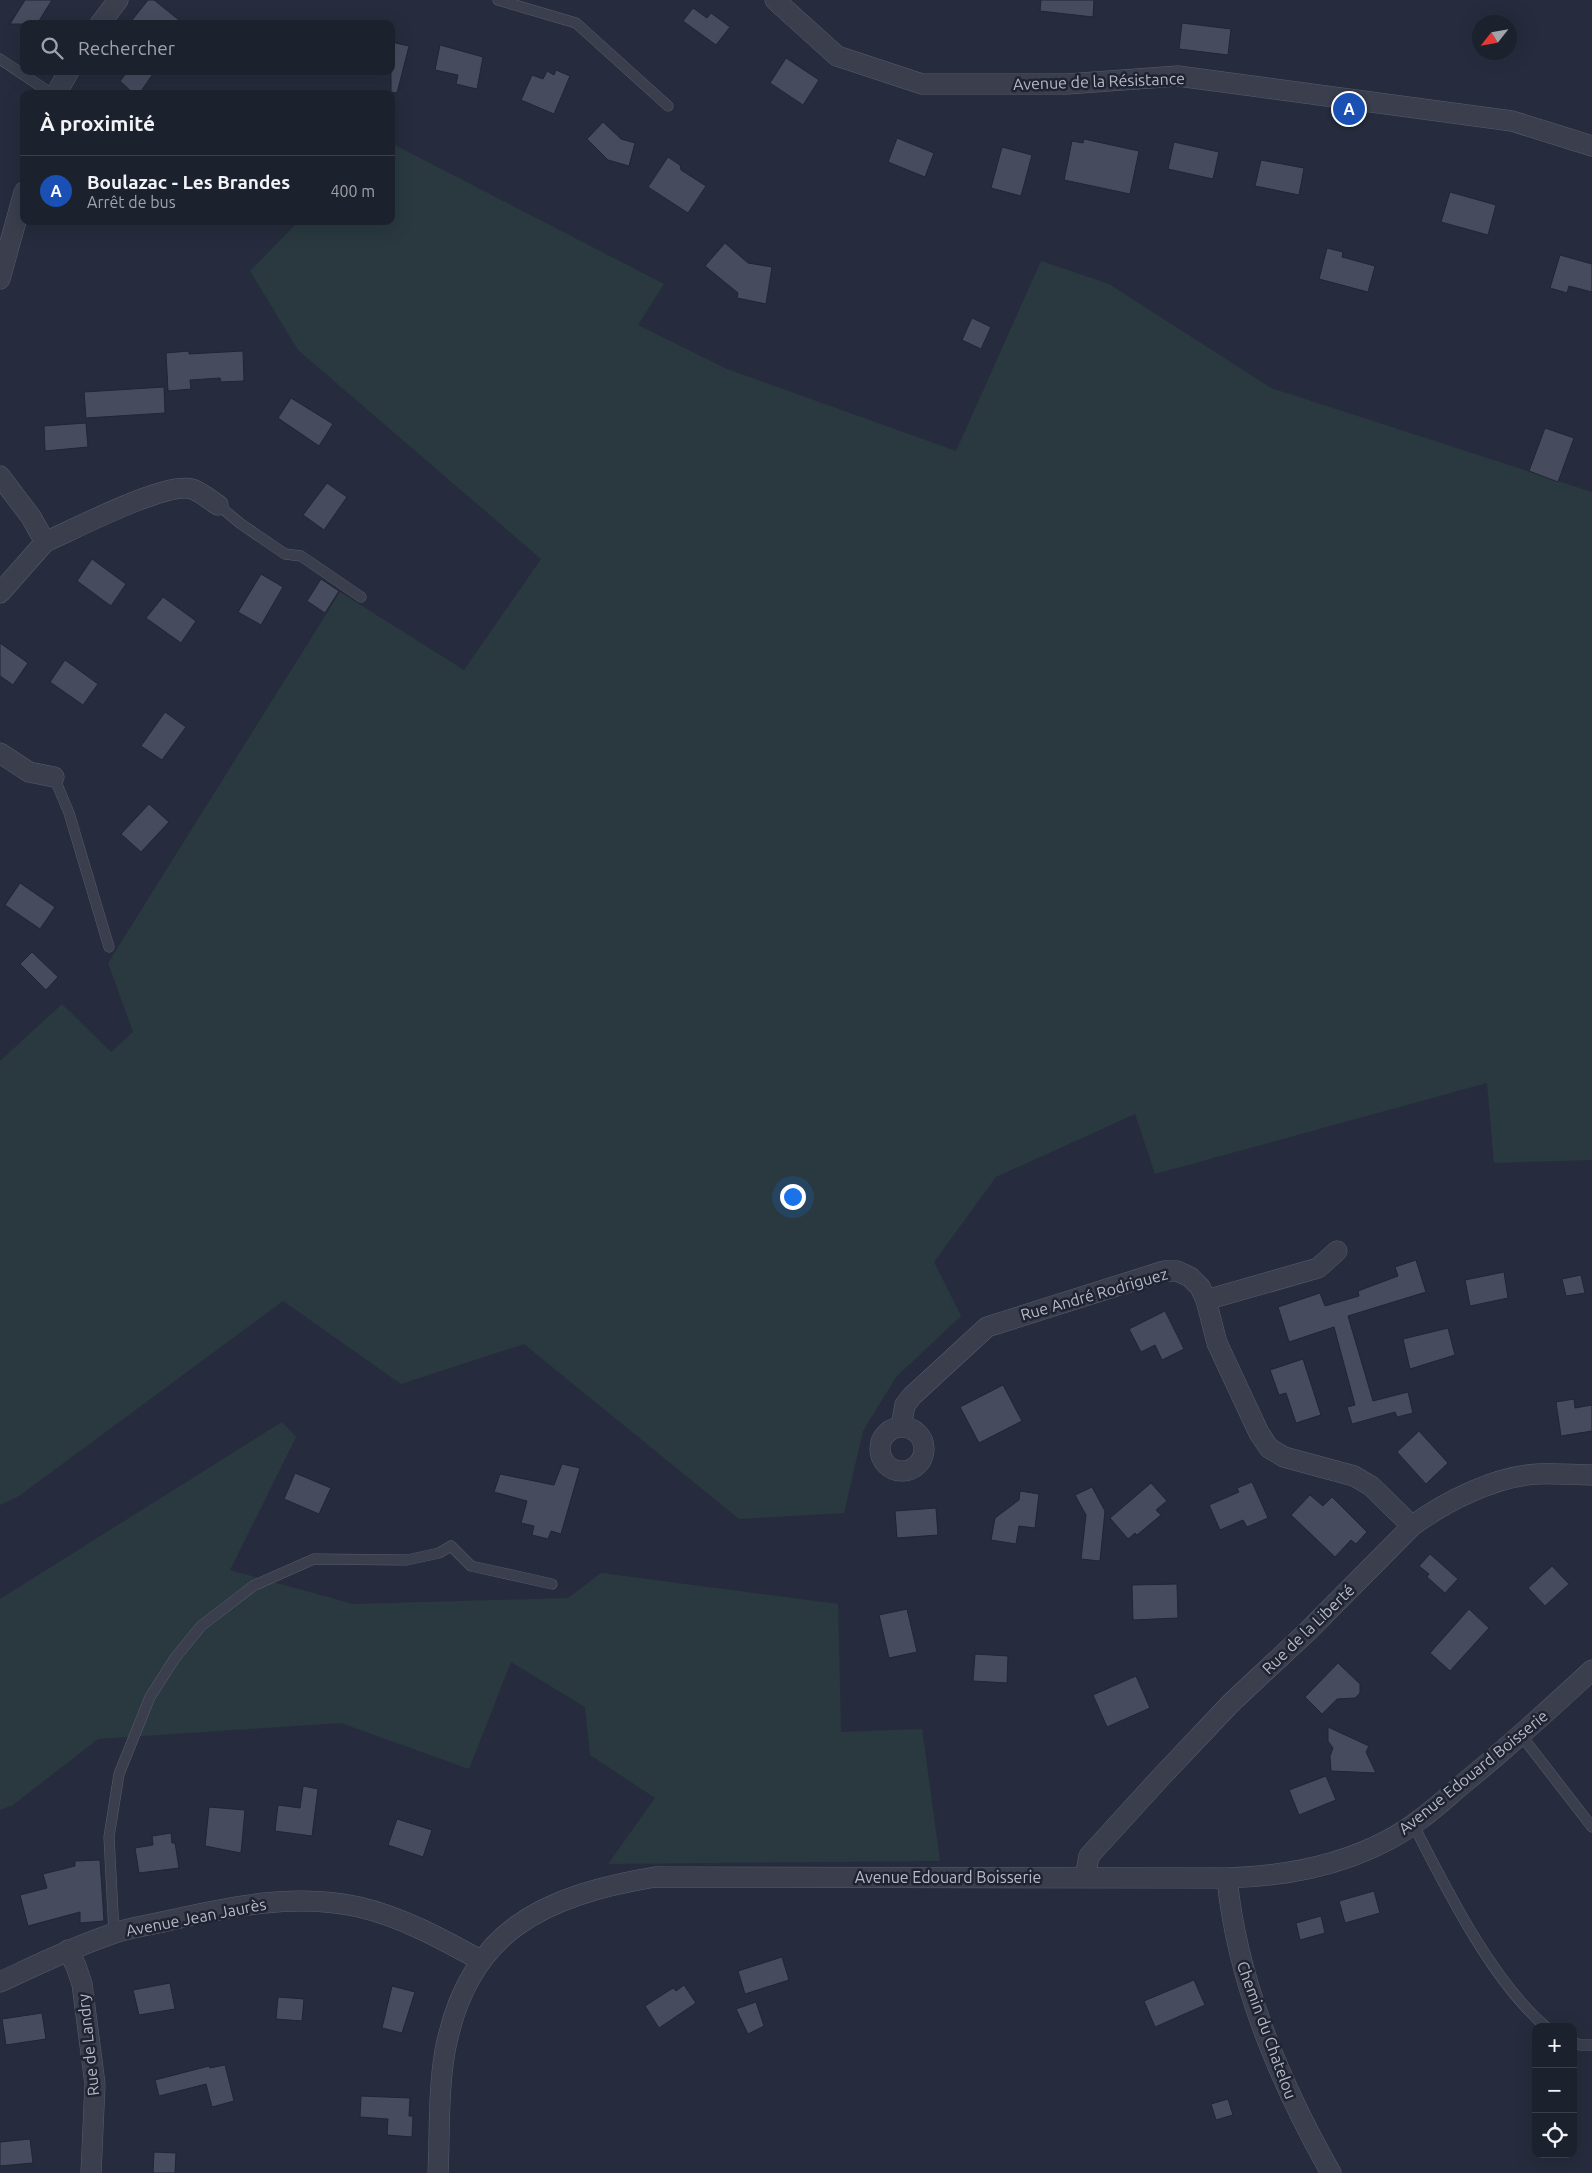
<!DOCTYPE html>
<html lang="fr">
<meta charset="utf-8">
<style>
:root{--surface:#1c212e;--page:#292e3a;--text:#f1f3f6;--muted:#a0a3aa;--line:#3a3e4a;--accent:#93a6f0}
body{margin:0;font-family:Ubuntu,sans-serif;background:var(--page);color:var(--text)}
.controls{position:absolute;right:15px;bottom:15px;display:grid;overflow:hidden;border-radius:10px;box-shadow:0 5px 20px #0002}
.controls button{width:45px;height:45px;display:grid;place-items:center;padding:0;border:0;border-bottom:1px solid var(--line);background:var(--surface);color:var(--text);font:25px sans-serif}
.compass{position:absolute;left:1472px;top:15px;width:45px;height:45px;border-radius:50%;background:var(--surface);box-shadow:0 5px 20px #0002;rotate:239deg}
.you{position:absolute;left:792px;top:1196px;width:18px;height:18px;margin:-12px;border:4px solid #fff;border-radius:50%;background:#1a73e8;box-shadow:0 0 0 8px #1a73e833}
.badge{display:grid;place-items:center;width:32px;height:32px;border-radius:50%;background:var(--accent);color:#fff;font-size:16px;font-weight:700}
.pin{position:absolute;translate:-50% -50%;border:2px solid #fff;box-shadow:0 1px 5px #0006}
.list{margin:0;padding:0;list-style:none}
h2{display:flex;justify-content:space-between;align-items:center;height:65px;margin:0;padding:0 20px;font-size:21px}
h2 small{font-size:16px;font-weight:400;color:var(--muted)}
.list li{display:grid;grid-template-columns:32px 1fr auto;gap:15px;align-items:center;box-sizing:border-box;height:70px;padding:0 20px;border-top:1px solid var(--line)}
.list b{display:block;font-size:19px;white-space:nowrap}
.list p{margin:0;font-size:16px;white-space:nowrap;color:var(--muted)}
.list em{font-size:16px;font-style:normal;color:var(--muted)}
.icon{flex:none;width:28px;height:28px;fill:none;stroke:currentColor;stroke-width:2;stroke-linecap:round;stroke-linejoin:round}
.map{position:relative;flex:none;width:1592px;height:2173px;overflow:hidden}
.search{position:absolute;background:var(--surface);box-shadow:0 5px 20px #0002;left:20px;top:20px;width:375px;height:55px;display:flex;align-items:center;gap:12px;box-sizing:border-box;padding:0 18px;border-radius:10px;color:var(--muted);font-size:19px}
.panel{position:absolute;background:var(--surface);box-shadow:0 5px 20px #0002;left:20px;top:90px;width:375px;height:135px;border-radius:10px}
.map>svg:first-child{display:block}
</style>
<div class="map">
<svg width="1592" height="2173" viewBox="0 0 1592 2173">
<rect width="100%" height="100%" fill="#262c3d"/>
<path fill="#29393f" d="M 391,143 L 664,284 L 638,325 L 727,369 L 956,451 L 1041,261 L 1109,284 L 1271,388 L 1592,492 L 1592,1160 L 1494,1163 L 1487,1083 L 1155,1174 L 1135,1114 L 996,1177 L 934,1262 L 961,1316 L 896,1377 L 863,1431 L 844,1513 L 739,1519 L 524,1344 L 401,1384 L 283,1301 L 19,1496 L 0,1505 L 0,1061 L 62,1004 L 111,1052 L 133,1032 L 108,963 L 340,592 L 464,670 L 541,559 L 298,350 L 250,271 L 299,221 L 391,221 Z
M 282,1422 L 296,1437 L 230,1570 L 353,1604 L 568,1598 L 601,1573 L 838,1604 L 841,1732 L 922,1729 L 940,1861 L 608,1864 L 655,1798 L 590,1755 L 585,1707 L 511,1662 L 469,1769 L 341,1723 L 98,1739 L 13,1805 L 0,1810 L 0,1599 Z"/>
<path fill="#464b5e" stroke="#212534" d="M 25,0 L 52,0 L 37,24 L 10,24 Z
M 148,0 L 154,0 L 184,24 L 129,24 Z
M 1041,0 L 1094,0 L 1093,17 L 1040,11 Z
M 693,8 L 707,18 L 711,13 L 730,27 L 716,45 L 683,21 Z
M 1182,23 L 1231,29 L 1228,55 L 1179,49 Z
M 391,42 L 409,46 L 397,93 L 391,92 Z
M 440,45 L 483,57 L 477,89 L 456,84 L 458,75 L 435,70 Z
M 786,58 L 819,80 L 803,105 L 770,83 Z
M 556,70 L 570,76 L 554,114 L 521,100 L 532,75 L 543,79 L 547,71 L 554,75 Z
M 128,71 L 155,71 L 139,94 L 134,94 L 120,81 Z
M 603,122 L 621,139 L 635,143 L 629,166 L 608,160 L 587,139 Z
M 897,138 L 934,153 L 925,177 L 888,162 Z
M 1084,139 L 1139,151 L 1130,194 L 1064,180 L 1072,141 L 1083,143 Z
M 1174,142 L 1219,152 L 1213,179 L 1168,169 Z
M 1002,147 L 1032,155 L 1021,196 L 991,188 Z
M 668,157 L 680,165 L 681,170 L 706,186 L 688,213 L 648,187 Z
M 1261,160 L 1304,168 L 1299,195 L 1255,186 Z
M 1450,192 L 1496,205 L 1488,235 L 1441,222 Z
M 725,243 L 748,263 L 772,267 L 766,304 L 737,298 L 738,293 L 705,266 Z
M 1327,248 L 1343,252 L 1342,257 L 1375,266 L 1368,292 L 1319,279 Z
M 1560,255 L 1592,264 L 1592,292 L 1569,286 L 1567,293 L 1550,288 Z
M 972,318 L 991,327 L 981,349 L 962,340 Z
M 189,351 L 189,354 L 243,351 L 244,381 L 221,382 L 220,378 L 190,380 L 191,389 L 168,391 L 166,353 Z
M 164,387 L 165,413 L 86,418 L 84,392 Z
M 291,398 L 333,424 L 319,446 L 278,418 Z
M 86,423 L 88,447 L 45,451 L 44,426 Z
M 1545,428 L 1574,438 L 1558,482 L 1529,471 Z
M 327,483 L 347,497 L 324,530 L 303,515 Z
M 92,559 L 126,584 L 111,606 L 77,581 Z
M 261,574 L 283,587 L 261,625 L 238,612 Z
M 321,579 L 339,591 L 325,613 L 307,601 Z
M 163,597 L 196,621 L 181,643 L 146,618 Z
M 0,643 L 28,663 L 13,685 L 0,676 Z
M 65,660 L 98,684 L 83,705 L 50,682 Z
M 165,712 L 186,727 L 162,760 L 141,746 Z
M 149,804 L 169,822 L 141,852 L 121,834 Z
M 20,883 L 55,907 L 40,929 L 5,905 Z
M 32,952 L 58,977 L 46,990 L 20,964 Z
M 1416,1260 L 1426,1292 L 1348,1316 L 1373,1401 L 1408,1392 L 1413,1413 L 1397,1417 L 1395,1412 L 1352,1424 L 1347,1407 L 1355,1405 L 1334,1327 L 1289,1342 L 1278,1307 L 1320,1293 L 1325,1306 L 1359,1296 L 1358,1291 L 1398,1276 L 1395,1267 Z
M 1504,1272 L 1508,1298 L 1470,1306 L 1465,1280 Z
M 1581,1275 L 1585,1293 L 1566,1296 L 1562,1279 Z
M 1165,1311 L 1184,1349 L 1162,1360 L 1155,1345 L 1141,1352 L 1129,1329 Z
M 1448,1328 L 1455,1355 L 1410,1369 L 1403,1339 Z
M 1303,1359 L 1321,1415 L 1296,1423 L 1286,1393 L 1279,1395 L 1270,1370 Z
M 1003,1385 L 1022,1421 L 979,1443 L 960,1407 Z
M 1574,1399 L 1575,1408 L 1592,1405 L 1592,1431 L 1561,1436 L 1556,1402 Z
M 1419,1431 L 1448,1463 L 1426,1484 L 1397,1452 Z
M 562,1464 L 580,1468 L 561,1534 L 551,1531 L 548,1539 L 532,1535 L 534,1526 L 521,1523 L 527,1501 L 494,1492 L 500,1474 L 554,1485 Z
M 295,1473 L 331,1488 L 319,1514 L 284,1499 Z
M 1252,1482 L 1268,1518 L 1247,1527 L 1243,1520 L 1220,1530 L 1209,1505 L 1239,1492 L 1237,1488 Z
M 1151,1483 L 1167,1501 L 1156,1510 L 1161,1515 L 1137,1535 L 1135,1533 L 1128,1539 L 1110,1518 Z
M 1092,1487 L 1105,1511 L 1100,1561 L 1081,1559 L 1086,1515 L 1075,1495 Z
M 1020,1491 L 1039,1494 L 1035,1528 L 1019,1526 L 1016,1544 L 991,1540 L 995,1518 L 1019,1500 Z
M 1310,1495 L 1323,1506 L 1332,1497 L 1367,1532 L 1356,1544 L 1351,1540 L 1335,1557 L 1291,1515 Z
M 936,1508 L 938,1535 L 897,1538 L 895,1511 Z
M 1430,1554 L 1458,1579 L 1445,1593 L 1427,1577 L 1429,1574 L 1419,1566 Z
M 1552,1566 L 1569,1584 L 1545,1606 L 1528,1588 Z
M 1177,1584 L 1178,1618 L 1133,1620 L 1132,1585 Z
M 907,1609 L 917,1652 L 889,1658 L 879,1615 Z
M 1469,1609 L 1489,1628 L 1450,1671 L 1430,1653 Z
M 975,1654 L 1008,1656 L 1007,1683 L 973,1681 Z
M 1338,1663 L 1360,1684 L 1360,1693 L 1355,1698 L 1337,1699 L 1322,1714 L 1305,1697 Z
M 1136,1676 L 1150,1708 L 1107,1727 L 1093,1695 Z
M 1328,1727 L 1369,1746 L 1366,1752 L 1376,1773 L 1331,1771 L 1330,1756 L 1333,1748 L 1328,1741 Z
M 1326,1776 L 1336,1800 L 1299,1815 L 1289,1790 Z
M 303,1786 L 318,1789 L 312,1836 L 275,1831 L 278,1805 L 300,1808 Z
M 209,1807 L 245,1810 L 241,1853 L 205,1846 Z
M 397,1819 L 432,1830 L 423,1857 L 388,1845 Z
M 171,1833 L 172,1843 L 175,1843 L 179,1868 L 139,1873 L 135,1848 L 153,1845 L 152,1836 Z
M 100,1860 L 104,1921 L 80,1923 L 80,1912 L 28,1926 L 20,1895 L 47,1888 L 43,1874 L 75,1866 L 75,1861 Z
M 1374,1891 L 1380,1913 L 1345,1923 L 1339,1901 Z
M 1321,1916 L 1325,1933 L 1300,1940 L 1296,1923 Z
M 782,1957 L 789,1980 L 745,1994 L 738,1971 Z
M 1194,1980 L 1205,2005 L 1155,2027 L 1144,2001 Z
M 170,1983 L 175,2009 L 139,2015 L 133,1990 Z
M 684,1985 L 696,2003 L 659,2028 L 645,2006 L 673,1988 L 676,1991 Z
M 392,1986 L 415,1992 L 402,2033 L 382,2028 Z
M 278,1997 L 304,1999 L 302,2021 L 276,2019 Z
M 756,2002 L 764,2026 L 748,2034 L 736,2009 Z
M 42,2013 L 46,2039 L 6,2045 L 2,2019 Z
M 225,2065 L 234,2101 L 212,2107 L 206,2084 L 159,2096 L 155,2080 L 209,2066 L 210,2068 Z
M 361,2096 L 410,2098 L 409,2116 L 413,2116 L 412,2137 L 387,2135 L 388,2119 L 360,2117 Z
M 1228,2099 L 1233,2115 L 1216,2120 L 1211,2104 Z
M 30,2139 L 33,2163 L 0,2166 L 0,2142 Z
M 154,2152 L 176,2153 L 175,2173 L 153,2173 Z"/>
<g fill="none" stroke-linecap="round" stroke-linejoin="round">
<defs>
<path id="service" d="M 498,0 L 576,23 L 668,106
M 0,59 L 52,94
M 218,505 L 241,524 L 285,554 L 301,556 L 361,597
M 54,777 L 69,813 L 109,947
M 1521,1735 L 1592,1827
M 1413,1824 C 1446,1888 1491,1980 1546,2027
M 114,1933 L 109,1837 L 119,1774 L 150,1697 L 175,1658 L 201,1626 L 253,1586 L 314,1559 L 407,1560 L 439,1553 L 451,1546 L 471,1566 L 552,1584
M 1573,2042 L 1580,2045 L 1592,2045"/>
<path id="minor" d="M 775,0 L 837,56 L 922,84 L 1067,84 L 1178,76 L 1512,121 L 1592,146
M 100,24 L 118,0
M 56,94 L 69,71
M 0,279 L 24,192
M 0,476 L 31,517 L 45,542 L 0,593
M 45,542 C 73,530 166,481 192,489 C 201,492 210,500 218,505
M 0,753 L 29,772 L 54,777
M 1206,1300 L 1318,1268 L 1337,1251
M880 1449a22 22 0 1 1 44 0a22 22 0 1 1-44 0Z
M 901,1427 L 905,1405 L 912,1396 L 987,1327 L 1164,1271 L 1177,1271 L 1190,1277 L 1200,1287 L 1206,1300 L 1217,1343 L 1259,1433 L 1269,1448 L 1284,1457 L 1354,1476 L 1371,1486 L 1412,1526
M 1085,1878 L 1089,1856 L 1161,1777 L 1231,1703 L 1308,1631 L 1412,1526 C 1446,1501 1496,1476 1538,1474 C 1556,1473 1574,1475 1592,1475
M 1227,1878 C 1237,1983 1280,2083 1331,2173
M 68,1950 L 76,1966 L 82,1984 L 95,2084 L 91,2173
M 0,1982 C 37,1965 73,1947 112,1934 C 130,1927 152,1925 171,1920 C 233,1906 295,1893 359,1907 C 402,1917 442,1939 480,1960
M 438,2173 C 440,2133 438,2091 445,2051 C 468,1930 543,1896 655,1877 L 1227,1878 C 1283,1876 1338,1867 1388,1840 C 1416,1826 1440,1803 1464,1783 C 1508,1747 1550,1709 1592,1670"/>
</defs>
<use href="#service" stroke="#585c6b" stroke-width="11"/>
<use href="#minor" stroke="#585c6b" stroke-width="21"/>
<use href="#service" stroke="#3a3e4d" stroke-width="10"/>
<use href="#minor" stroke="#3a3e4d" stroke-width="20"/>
</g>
<g text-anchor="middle" stroke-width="5" stroke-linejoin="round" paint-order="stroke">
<g font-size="16" fill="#b6bac8" stroke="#1f2332">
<text transform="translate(1099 81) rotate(-2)" y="6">Avenue de la Résistance</text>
<text transform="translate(1094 1294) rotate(-16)" y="6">Rue André Rodriguez</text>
<text transform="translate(1308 1629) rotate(-44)" y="6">Rue de la Liberté</text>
<text transform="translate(1473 1772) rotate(-39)" y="6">Avenue Edouard Boisserie</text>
<text x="948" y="1883">Avenue Edouard Boisserie</text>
<text transform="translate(196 1917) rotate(-11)" y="6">Avenue Jean Jaurès</text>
<text transform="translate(1267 2030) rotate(70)" y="6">Chemin du Chatelou</text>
<text transform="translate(88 2045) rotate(-96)" y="6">Rue de Landry</text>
</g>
</g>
</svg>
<div class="controls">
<button>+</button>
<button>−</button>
<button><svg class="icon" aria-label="locate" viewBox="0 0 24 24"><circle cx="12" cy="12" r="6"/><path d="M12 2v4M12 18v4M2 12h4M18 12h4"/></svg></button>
</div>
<svg class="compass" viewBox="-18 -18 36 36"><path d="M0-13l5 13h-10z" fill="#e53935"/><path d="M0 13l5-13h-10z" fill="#a0a3aa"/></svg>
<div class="you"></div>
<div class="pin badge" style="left:1349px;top:109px;background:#1a4fb4">A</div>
<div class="search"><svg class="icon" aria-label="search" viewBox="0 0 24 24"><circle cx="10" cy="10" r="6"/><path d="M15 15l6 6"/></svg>Rechercher</div>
<section class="panel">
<h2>À proximité<small></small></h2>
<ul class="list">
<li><span class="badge" style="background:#1a4fb4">A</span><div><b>Boulazac - Les Brandes</b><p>Arrêt de bus</p></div><em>400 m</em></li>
</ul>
</section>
</div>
